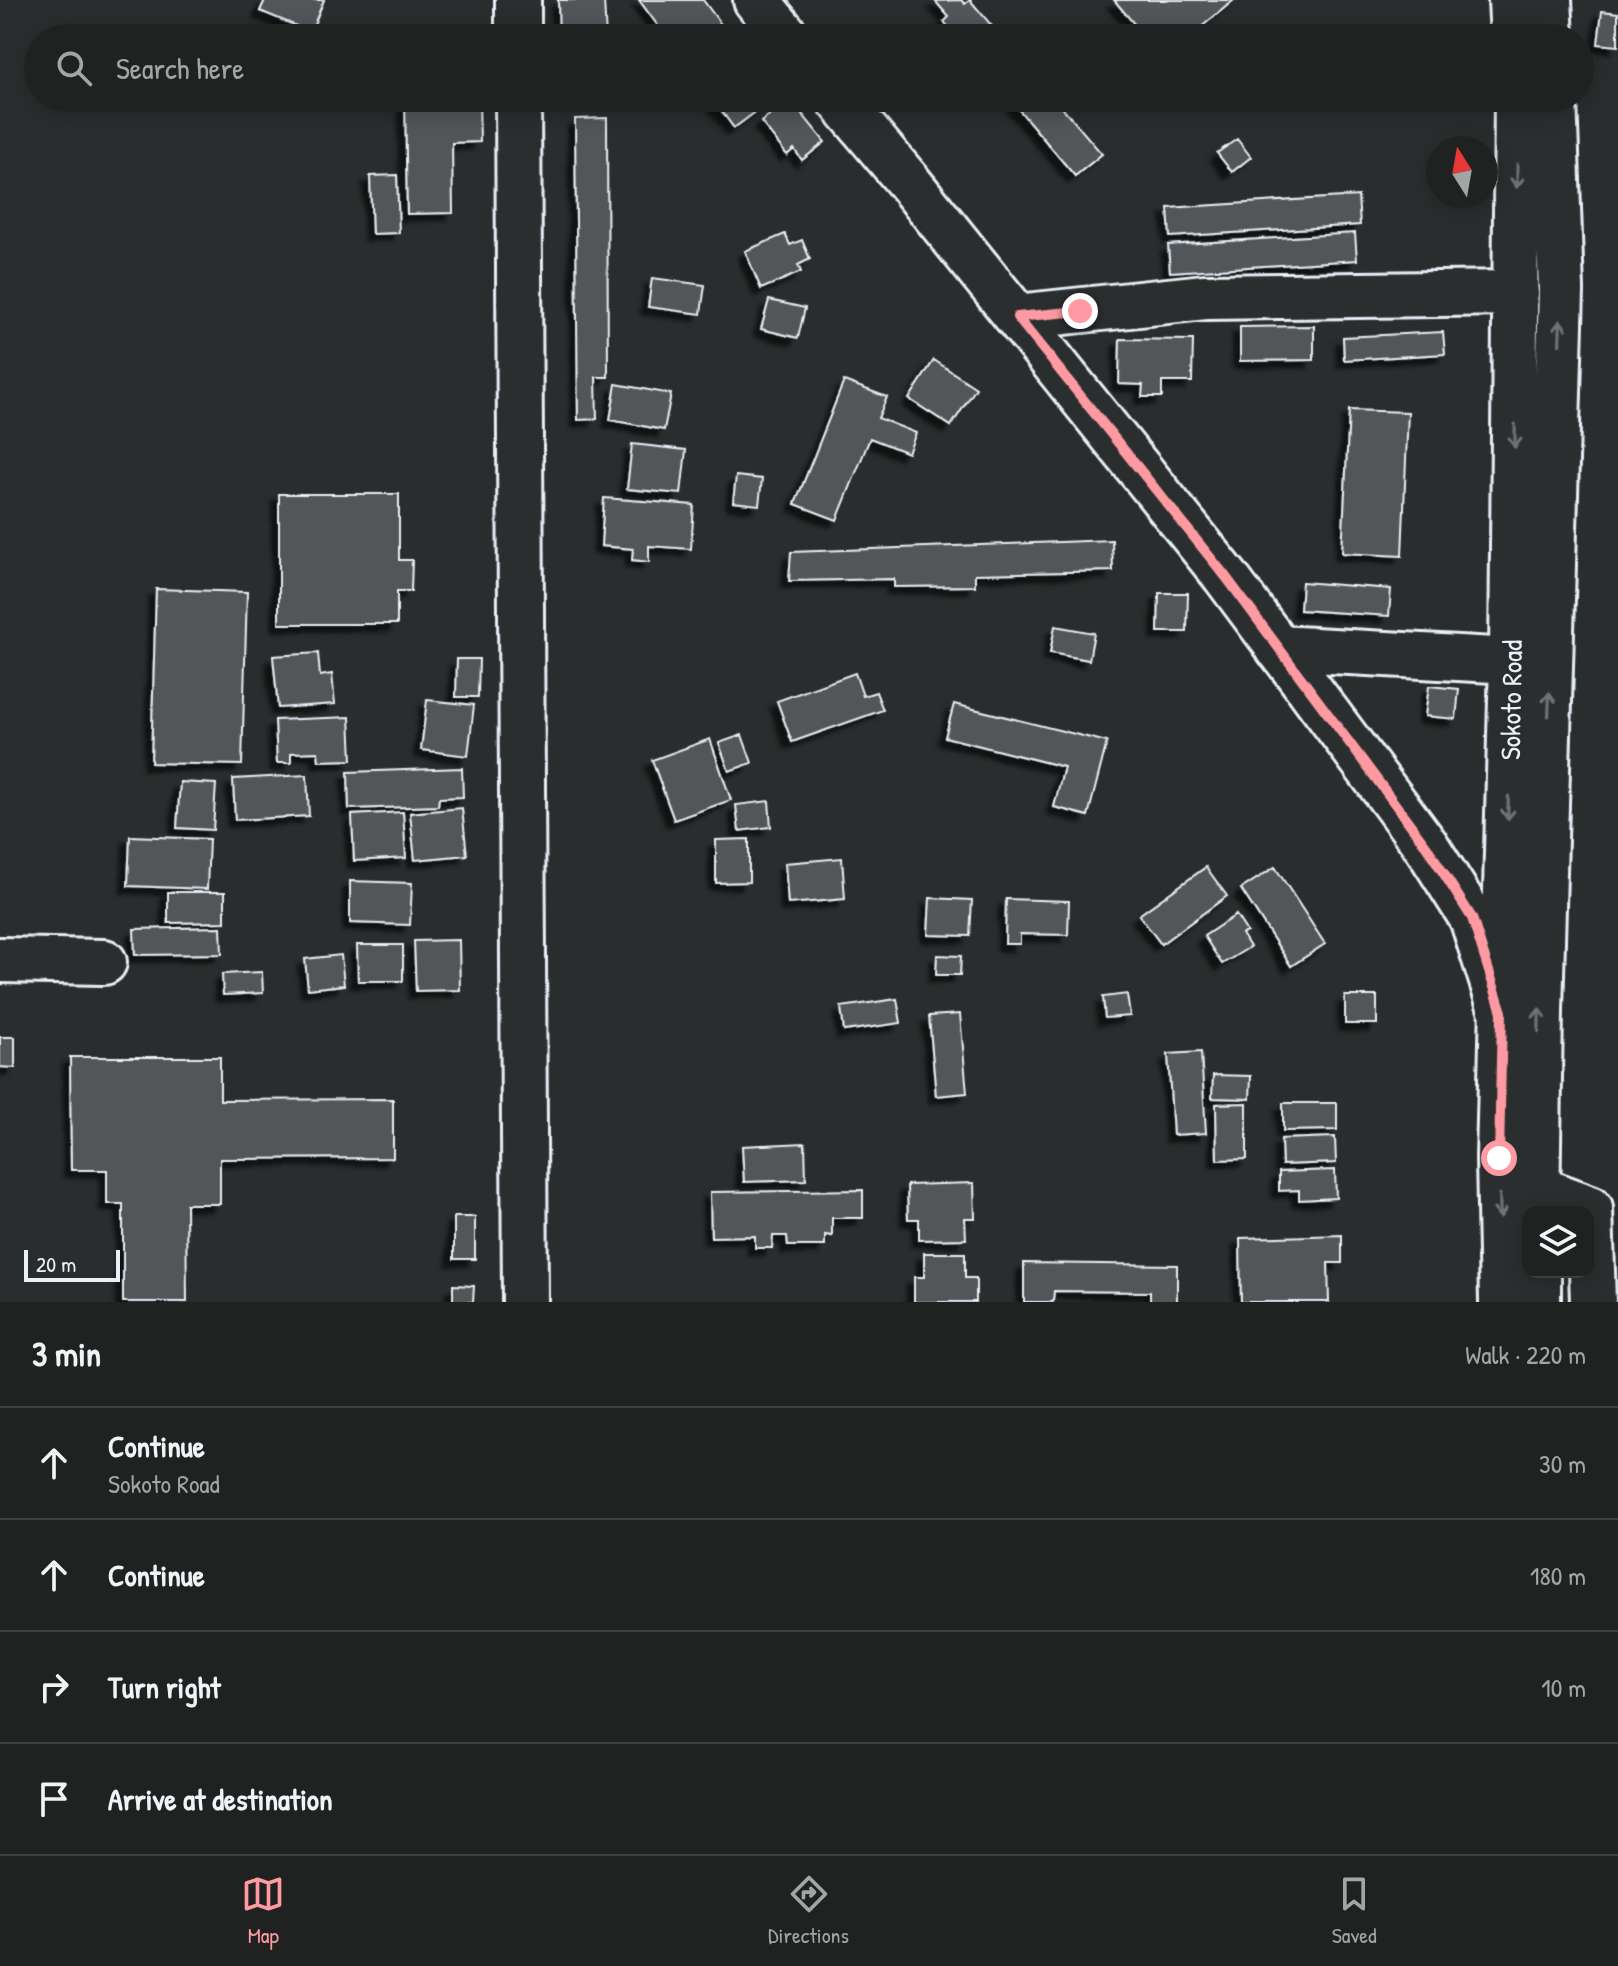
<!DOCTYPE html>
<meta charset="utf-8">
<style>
:root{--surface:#202222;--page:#282a2a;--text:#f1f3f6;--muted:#a2a4a5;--line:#3d3f40;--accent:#ff9aa2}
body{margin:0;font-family:"Patrick Hand",sans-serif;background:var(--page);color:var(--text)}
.controls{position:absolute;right:24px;bottom:24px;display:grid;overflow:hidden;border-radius:16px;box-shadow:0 4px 20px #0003}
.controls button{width:72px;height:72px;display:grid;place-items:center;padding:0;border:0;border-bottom:2px solid var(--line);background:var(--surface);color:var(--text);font:40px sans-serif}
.compass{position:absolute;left:1426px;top:136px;width:72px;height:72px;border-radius:50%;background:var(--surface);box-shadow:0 4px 20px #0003;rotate:349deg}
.scale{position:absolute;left:24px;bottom:20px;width:96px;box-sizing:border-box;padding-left:8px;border:4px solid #e8f1f8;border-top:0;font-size:22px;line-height:28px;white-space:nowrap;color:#e8f1f8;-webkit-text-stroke:6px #2a2d2e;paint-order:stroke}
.stop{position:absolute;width:24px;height:24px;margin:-18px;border:6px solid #ff9aa2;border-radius:50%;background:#fff}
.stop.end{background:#ff9aa2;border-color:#fff;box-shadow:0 2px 8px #0008}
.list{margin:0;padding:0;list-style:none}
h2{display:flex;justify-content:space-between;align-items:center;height:104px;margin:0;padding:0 32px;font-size:34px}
h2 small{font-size:26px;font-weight:400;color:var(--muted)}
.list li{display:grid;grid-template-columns:52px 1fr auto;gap:24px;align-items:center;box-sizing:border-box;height:112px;padding:0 32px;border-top:2px solid var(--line)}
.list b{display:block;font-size:30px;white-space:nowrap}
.list p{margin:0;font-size:26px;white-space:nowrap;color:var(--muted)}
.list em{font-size:26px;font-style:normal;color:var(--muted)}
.icon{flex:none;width:44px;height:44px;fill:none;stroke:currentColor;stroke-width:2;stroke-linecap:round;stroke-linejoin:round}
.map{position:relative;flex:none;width:1618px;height:1302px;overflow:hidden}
.search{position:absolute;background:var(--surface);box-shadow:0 4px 20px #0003;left:24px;right:24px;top:24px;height:88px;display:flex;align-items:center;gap:20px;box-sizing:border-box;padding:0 28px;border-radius:44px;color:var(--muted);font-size:30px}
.sheet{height:552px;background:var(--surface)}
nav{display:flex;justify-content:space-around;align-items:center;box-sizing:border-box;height:112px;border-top:2px solid var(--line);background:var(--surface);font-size:22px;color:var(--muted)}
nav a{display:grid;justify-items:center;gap:4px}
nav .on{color:var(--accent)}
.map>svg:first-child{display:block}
</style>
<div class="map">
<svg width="1618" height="1302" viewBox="0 0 1618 1302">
<defs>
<filter id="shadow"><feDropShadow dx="-7" dy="7" stdDeviation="2" flood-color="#0009"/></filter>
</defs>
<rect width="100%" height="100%" fill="#2a2d2e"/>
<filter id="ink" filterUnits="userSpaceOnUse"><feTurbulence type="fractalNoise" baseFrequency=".0125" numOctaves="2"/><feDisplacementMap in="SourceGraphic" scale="16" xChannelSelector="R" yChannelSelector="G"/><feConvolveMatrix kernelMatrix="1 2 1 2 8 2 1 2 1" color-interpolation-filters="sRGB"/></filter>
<g filter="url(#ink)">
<path fill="#535759" stroke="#e8f1f8" stroke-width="2" filter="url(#shadow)" d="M 265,0 L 324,0 L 311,32 L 260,11 Z
M 558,0 L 604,0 L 606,38 L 559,38 Z
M 639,0 L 703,0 L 731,38 L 667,38 Z
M 961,0 L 965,4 L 970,0 L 1002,38 L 958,38 L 944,22 L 949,17 L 935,1 Z
M 1114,0 L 1234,0 L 1188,38 L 1146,38 Z
M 1602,11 L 1618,13 L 1618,46 L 1598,44 Z
M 405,98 L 479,98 L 480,142 L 452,143 L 453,213 L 407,214 Z
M 712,98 L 774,98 L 734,128 Z
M 1009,98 L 1054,98 L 1102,154 L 1075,176 Z
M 790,99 L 825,142 L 802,160 L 794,149 L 787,155 L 761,122 Z
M 607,118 L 608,377 L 596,377 L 597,419 L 578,420 L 575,119 Z
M 1237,139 L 1251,157 L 1232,172 L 1217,153 Z
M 397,175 L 399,233 L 372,234 L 370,176 Z
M 1358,196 L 1360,225 L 1170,237 L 1168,208 Z
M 1355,233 L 1357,260 L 1170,272 L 1168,245 Z
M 785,234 L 790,245 L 802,240 L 810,259 L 798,265 L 801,272 L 761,289 L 745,251 Z
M 652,278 L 705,285 L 701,314 L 648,307 Z
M 769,300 L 805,308 L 798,338 L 761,329 Z
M 1314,326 L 1314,360 L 1240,361 L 1240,327 Z
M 1443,332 L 1445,354 L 1344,360 L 1343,337 Z
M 1120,339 L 1193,340 L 1192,382 L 1162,382 L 1162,397 L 1142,397 L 1143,385 L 1119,384 Z
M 934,360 L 976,388 L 951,426 L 909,399 Z
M 844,381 L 887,397 L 878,418 L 916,433 L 908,453 L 870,438 L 837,520 L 795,504 Z
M 616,384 L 671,394 L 664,430 L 610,420 Z
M 1349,410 L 1408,412 L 1402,556 L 1342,553 Z
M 632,444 L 686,450 L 681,494 L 627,489 Z
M 736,476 L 762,479 L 759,505 L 733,502 Z
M 279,494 L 399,494 L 399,560 L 412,560 L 411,591 L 397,591 L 397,624 L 279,624 Z
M 604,498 L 694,505 L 691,549 L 649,546 L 649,562 L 632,560 L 633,549 L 601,546 Z
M 1112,540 L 1113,571 L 975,574 L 975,586 L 894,587 L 894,579 L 789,581 L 791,552 Z
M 1302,582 L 1391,589 L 1389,616 L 1300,610 Z
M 156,589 L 247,592 L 242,765 L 151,763 Z
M 1159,593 L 1188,593 L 1187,632 L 1158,632 Z
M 1055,626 L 1094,633 L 1089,660 L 1050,653 Z
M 318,653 L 320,676 L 332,674 L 335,704 L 278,708 L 273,656 Z
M 457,659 L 479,659 L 478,697 L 456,697 Z
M 855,673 L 863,696 L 876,692 L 883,710 L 792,742 L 777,701 Z
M 1429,686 L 1459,689 L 1456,719 L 1425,716 Z
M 427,700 L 474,705 L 468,756 L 421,750 Z
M 954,704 L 1107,742 L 1088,816 L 1054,807 L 1064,767 L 945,737 Z
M 350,717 L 352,760 L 319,761 L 318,752 L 291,753 L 291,763 L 277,763 L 275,720 Z
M 742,735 L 752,763 L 729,771 L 719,743 Z
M 710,739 L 731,800 L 674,820 L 652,760 Z
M 462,768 L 463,797 L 439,798 L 438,806 L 349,809 L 348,772 Z
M 307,775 L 309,816 L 235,820 L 233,779 Z
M 180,782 L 216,784 L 213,830 L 177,828 Z
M 769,801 L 771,827 L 739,831 L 736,805 Z
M 462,808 L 467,855 L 415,860 L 410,813 Z
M 403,812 L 406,858 L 354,861 L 352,815 Z
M 130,836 L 209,839 L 207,889 L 128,886 Z
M 749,839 L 749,882 L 716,883 L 716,840 Z
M 842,858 L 845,899 L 788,904 L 785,863 Z
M 1206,867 L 1227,896 L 1161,944 L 1139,915 Z
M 1275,867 L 1325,944 L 1291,966 L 1241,889 Z
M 350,881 L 412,883 L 410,925 L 350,923 Z
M 168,892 L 225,892 L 225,922 L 168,923 Z
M 930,898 L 972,900 L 970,936 L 928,935 Z
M 1006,899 L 1069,901 L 1068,935 L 1020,934 L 1020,944 L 1005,944 Z
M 1236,915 L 1247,932 L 1242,934 L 1250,947 L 1222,964 L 1204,936 Z
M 221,927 L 222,954 L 135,955 L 134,929 Z
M 459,940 L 460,990 L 416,991 L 414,941 Z
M 357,945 L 403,945 L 403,981 L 358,981 Z
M 341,955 L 344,985 L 308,989 L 305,959 Z
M 937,955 L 961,956 L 960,975 L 936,975 Z
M 262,972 L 263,993 L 223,995 L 222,974 Z
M 1127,994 L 1130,1016 L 1105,1018 L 1103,997 Z
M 1345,996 L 1377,996 L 1377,1024 L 1345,1024 Z
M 897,999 L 901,1023 L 844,1031 L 841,1007 Z
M 960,1014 L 967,1093 L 936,1096 L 929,1016 Z
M 0,1037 L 15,1037 L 15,1068 L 0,1067 Z
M 1201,1052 L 1206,1133 L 1173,1135 L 1168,1054 Z
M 70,1057 L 220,1057 L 220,1100 L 393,1099 L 393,1158 L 220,1159 L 220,1204 L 186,1204 L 187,1302 L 123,1302 L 123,1204 L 107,1204 L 107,1170 L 71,1170 Z
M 1213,1075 L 1251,1076 L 1250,1099 L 1212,1098 Z
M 1247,1103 L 1247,1159 L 1217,1160 L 1216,1104 Z
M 1283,1103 L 1337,1103 L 1337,1130 L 1283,1131 Z
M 1335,1137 L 1336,1163 L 1282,1165 L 1281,1139 Z
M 805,1143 L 806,1180 L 744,1182 L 742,1146 Z
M 1335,1170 L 1336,1198 L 1299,1200 L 1299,1190 L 1279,1191 L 1279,1172 Z
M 974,1183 L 975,1218 L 965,1218 L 966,1239 L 919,1240 L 919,1219 L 908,1219 L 907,1185 Z
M 863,1190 L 863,1218 L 832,1218 L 832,1236 L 825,1235 L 825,1246 L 788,1246 L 787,1236 L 773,1236 L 772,1248 L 755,1248 L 755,1236 L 711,1237 L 710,1192 Z
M 454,1217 L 475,1217 L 475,1259 L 454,1259 Z
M 1342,1235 L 1342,1263 L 1328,1263 L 1329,1302 L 1241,1302 L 1240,1238 Z
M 924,1253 L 965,1253 L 965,1278 L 976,1278 L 976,1302 L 914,1302 L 914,1277 L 924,1277 Z
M 1024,1263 L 1177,1265 L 1177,1302 L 1150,1302 L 1150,1292 L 1054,1291 L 1053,1302 L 1024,1302 Z
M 453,1285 L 474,1286 L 473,1302 L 453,1302 Z"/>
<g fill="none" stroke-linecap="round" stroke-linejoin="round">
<defs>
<path id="minor" d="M 518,0 L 518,38
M 756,0 L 788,38
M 518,98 L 525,1302
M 838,98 L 907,180 L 1226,577 L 1427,847 L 1472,918 L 1500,1006
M 1017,317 L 1205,297 L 1516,293
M 1278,648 L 1512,661
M 0,960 L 104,962
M 1536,1188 L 1590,1208 L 1593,1302"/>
<path id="major" d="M 1511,0 L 1513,38
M 1549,0 L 1551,38
M 1537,1212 L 1540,1010 L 1561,290 L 1554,98
M 1538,1272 L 1538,1302
M 1502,1302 L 1499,1158 L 1512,661 L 1517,98"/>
</defs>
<use href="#minor" stroke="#e8f1f8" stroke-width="50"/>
<use href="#major" stroke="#e8f1f8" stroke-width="50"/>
<use href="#minor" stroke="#2a2d2e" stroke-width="44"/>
<use href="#major" stroke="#2a2d2e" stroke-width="44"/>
</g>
<defs><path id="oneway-shaft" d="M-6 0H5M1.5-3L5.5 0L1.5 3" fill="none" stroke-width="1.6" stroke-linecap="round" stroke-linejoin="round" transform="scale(2)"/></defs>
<g stroke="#6c7275">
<use href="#oneway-shaft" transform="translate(1517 176) rotate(91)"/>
<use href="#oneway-shaft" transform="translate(1560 332) rotate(-88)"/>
<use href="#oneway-shaft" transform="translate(1515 436) rotate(91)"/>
<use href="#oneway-shaft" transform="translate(1549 704) rotate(-88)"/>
<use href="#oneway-shaft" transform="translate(1508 808) rotate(92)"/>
<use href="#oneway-shaft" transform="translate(1539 1020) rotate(-89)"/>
<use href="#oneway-shaft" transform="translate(1500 1206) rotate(89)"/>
</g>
</g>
<g fill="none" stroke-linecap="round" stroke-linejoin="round" filter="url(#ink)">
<path stroke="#ff9aa2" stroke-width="10" d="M 1080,311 L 1017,317 L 1226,577 L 1427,847 L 1472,918 L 1502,1012 L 1499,1158"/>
</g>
<g text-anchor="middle" stroke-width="7" stroke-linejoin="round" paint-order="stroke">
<g font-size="28" fill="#e8f1f8" stroke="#2a2d2e">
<text transform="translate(1511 700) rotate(-89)" y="10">Sokoto Road</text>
</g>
</g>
</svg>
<div class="controls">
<button><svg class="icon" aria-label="layers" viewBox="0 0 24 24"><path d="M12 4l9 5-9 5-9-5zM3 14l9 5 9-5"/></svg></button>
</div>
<svg class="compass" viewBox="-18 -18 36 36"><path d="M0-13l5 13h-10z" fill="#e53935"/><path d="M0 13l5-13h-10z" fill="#a2a4a5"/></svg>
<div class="scale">20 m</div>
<div class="stop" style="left:1499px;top:1158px"></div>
<div class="stop end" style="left:1080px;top:311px"></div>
<div class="search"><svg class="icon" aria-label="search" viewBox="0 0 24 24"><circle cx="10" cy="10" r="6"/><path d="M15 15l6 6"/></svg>Search here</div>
</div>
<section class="sheet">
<h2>3 min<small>Walk · 220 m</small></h2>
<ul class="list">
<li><svg class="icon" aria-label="ahead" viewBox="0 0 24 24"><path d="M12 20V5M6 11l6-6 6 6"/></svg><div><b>Continue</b><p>Sokoto Road</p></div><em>30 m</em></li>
<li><svg class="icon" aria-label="ahead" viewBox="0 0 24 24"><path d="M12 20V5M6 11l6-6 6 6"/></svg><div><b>Continue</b></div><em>180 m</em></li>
<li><svg class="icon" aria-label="right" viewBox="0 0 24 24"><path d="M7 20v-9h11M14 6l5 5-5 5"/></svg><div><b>Turn right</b></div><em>10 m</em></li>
<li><svg class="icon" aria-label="arrive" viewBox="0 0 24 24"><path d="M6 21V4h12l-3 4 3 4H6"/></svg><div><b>Arrive at destination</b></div></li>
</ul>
</section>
<nav>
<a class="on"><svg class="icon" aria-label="map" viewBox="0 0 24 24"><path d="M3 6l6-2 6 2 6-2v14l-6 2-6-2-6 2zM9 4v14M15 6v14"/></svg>Map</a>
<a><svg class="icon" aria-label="directions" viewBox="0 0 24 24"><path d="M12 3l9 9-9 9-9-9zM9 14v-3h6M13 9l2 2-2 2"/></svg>Directions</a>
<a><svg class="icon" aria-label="saved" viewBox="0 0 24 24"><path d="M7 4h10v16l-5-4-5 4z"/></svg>Saved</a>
</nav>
